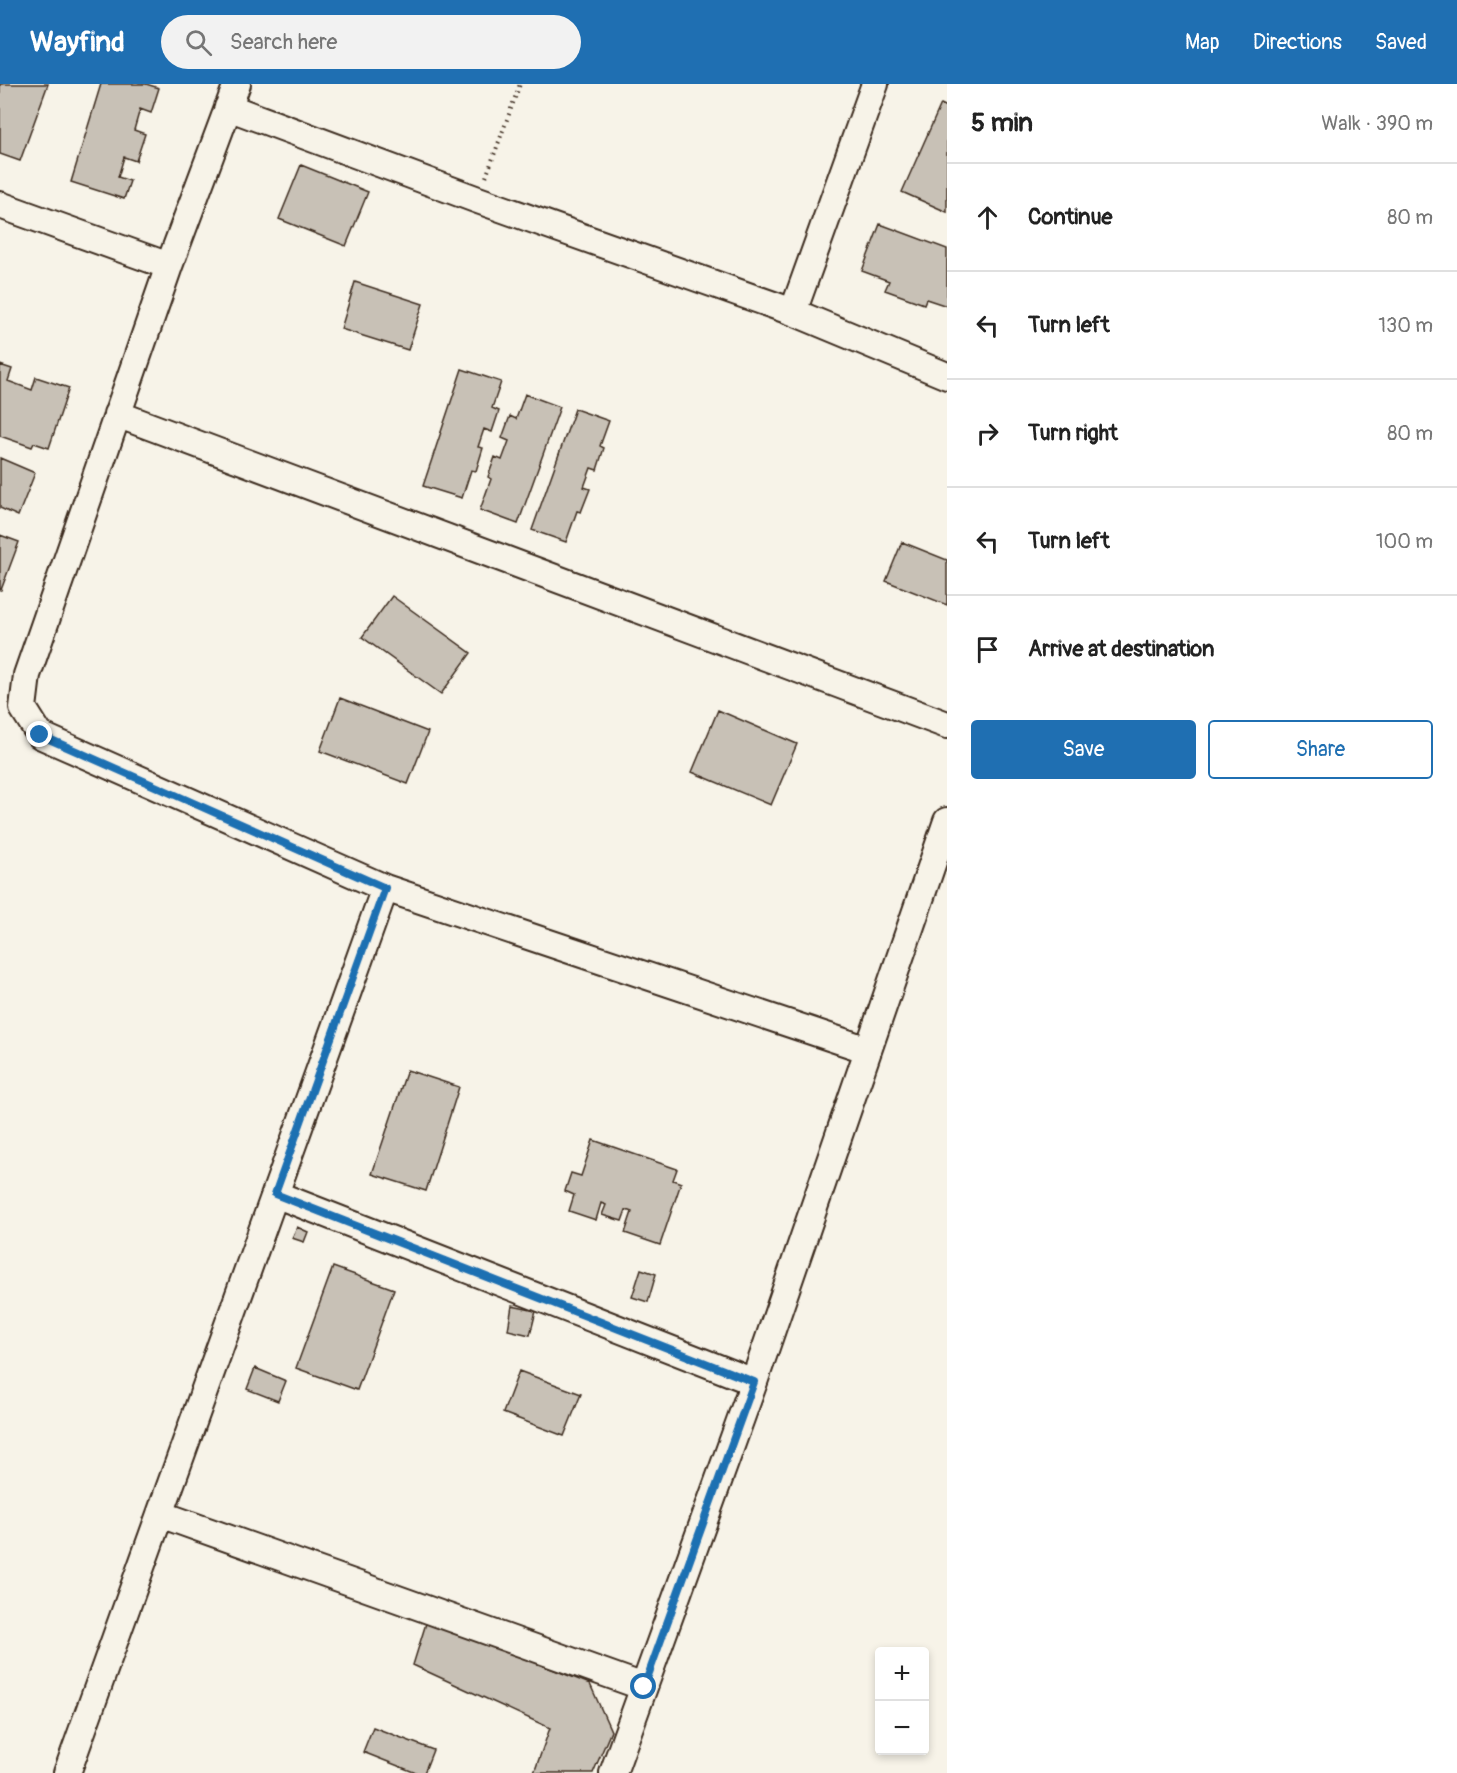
<!DOCTYPE html>
<meta charset="utf-8">
<style>
:root{--surface:#fff;--page:#f2f2f2;--text:#222;--muted:#767676;--line:#e0e0e0;--accent:#1f6fb2}
body{margin:0;font-family:Pangolin,sans-serif;background:var(--page);color:var(--text)}
.controls{position:absolute;right:18px;bottom:18px;display:grid;overflow:hidden;border-radius:6px;box-shadow:0 3px 9px #0003}
.controls button{width:54px;height:54px;display:grid;place-items:center;padding:0;border:0;border-bottom:2px solid var(--line);background:var(--surface);color:var(--text);font:30px sans-serif}
.stop{position:absolute;width:18px;height:18px;margin:-14px;border:4px solid #1f6fb2;border-radius:50%;background:#fff}
.stop.end{background:#1f6fb2;border-color:#fff;box-shadow:0 2px 6px #0008}
.list{margin:0;padding:0;list-style:none}
h2{display:flex;justify-content:space-between;align-items:center;height:78px;margin:0;padding:0 24px;font-size:26px}
h2 small{font-size:20px;font-weight:400;color:var(--muted)}
.list li{display:grid;grid-template-columns:39px 1fr auto;gap:18px;align-items:center;box-sizing:border-box;height:108px;padding:0 24px;border-top:2px solid var(--line)}
.list b{display:block;font-size:22px;white-space:nowrap}
.list em{font-size:20px;font-style:normal;color:var(--muted)}
.actions{display:flex;gap:12px;padding:18px 24px}
.actions a{flex:1;padding:14px 0;border:2px solid var(--accent);border-radius:6px;text-align:center;font-size:21px;color:var(--accent)}
.actions .main{background:var(--accent);color:#fff}
.icon{flex:none;width:33px;height:33px;fill:none;stroke:currentColor;stroke-width:2;stroke-linecap:round;stroke-linejoin:round}
.map{position:relative;flex:none;width:947px;height:1689px;overflow:hidden}
header{display:flex;align-items:center;gap:36px;box-sizing:border-box;height:84px;padding:0 30px;background:var(--accent);color:#fff}
header strong{font-size:28px}
nav{display:flex;gap:33px;margin-inline-start:auto;font-size:21px}
.search{width:420px;height:54px;background:var(--page);display:flex;align-items:center;gap:15px;box-sizing:border-box;padding:0 21px;border-radius:33px;color:var(--muted);font-size:22px}
main{display:flex}
aside{flex:1;background:var(--surface)}
.map>svg:first-child{display:block}
</style>
<header>
<strong>Wayfind</strong>
<div class="search"><svg class="icon" aria-label="search" viewBox="0 0 24 24"><circle cx="10" cy="10" r="6"/><path d="M15 15l6 6"/></svg>Search here</div>
<nav><a>Map</a><a>Directions</a><a>Saved</a></nav>
</header>
<main>
<div class="map">
<svg width="947" height="1689" viewBox="0 0 947 1689">
<rect width="100%" height="100%" fill="#f7f3e8"/>
<filter id="ink" filterUnits="userSpaceOnUse"><feTurbulence type="fractalNoise" baseFrequency=".0167" numOctaves="2"/><feDisplacementMap in="SourceGraphic" scale="12" xChannelSelector="R" yChannelSelector="G"/><feConvolveMatrix kernelMatrix="1 2 1 2 8 2 1 2 1" color-interpolation-filters="sRGB"/></filter>
<g filter="url(#ink)">
<path fill="#c8c1b6" stroke="#3b2a1e" stroke-width="1.5" d="M 0,0 L 48,0 L 20,77 L 0,70 Z
M 101,0 L 146,0 L 159,4 L 151,29 L 140,25 L 134,46 L 145,50 L 136,77 L 124,73 L 118,93 L 130,97 L 124,115 L 71,98 Z
M 941,20 L 947,23 L 947,128 L 902,108 Z
M 301,81 L 368,108 L 346,162 L 279,135 Z
M 880,140 L 947,165 L 947,222 L 926,215 L 924,220 L 885,206 L 889,197 L 862,187 Z
M 355,198 L 423,220 L 408,266 L 341,245 Z
M 0,281 L 12,285 L 8,297 L 32,306 L 36,293 L 69,304 L 49,364 L 34,359 L 32,363 L 0,352 Z
M 462,285 L 501,298 L 492,324 L 499,327 L 492,348 L 484,345 L 478,363 L 483,364 L 476,387 L 471,386 L 462,414 L 423,402 Z
M 525,310 L 560,323 L 518,440 L 480,426 L 491,395 L 488,393 L 495,373 L 502,376 L 509,357 L 502,354 L 510,332 L 516,335 Z
M 575,325 L 609,337 L 600,362 L 604,364 L 597,386 L 591,384 L 584,403 L 590,405 L 581,428 L 577,427 L 566,458 L 532,446 Z
M 0,374 L 35,389 L 18,432 L 0,424 Z
M 0,451 L 19,458 L 1,506 L 0,506 Z
M 902,458 L 947,476 L 947,521 L 886,497 Z
M 392,512 L 471,569 L 441,610 L 362,553 Z
M 340,614 L 428,648 L 408,700 L 320,667 Z
M 718,626 L 797,660 L 771,721 L 692,688 Z
M 407,986 L 459,1003 L 426,1107 L 372,1090 Z
M 593,1056 L 677,1085 L 673,1096 L 681,1099 L 660,1161 L 625,1149 L 632,1128 L 626,1126 L 622,1137 L 602,1131 L 606,1121 L 601,1119 L 596,1136 L 569,1127 L 574,1111 L 565,1107 L 571,1089 L 581,1092 Z
M 297,1143 L 308,1148 L 304,1158 L 292,1154 Z
M 333,1183 L 394,1205 L 357,1306 L 296,1284 Z
M 641,1185 L 656,1190 L 648,1218 L 632,1213 Z
M 512,1222 L 536,1227 L 530,1251 L 508,1246 Z
M 255,1284 L 286,1297 L 278,1317 L 247,1305 Z
M 519,1287 L 581,1310 L 564,1352 L 503,1329 Z
M 427,1536 L 590,1600 L 611,1647 L 593,1689 L 534,1689 L 550,1644 L 413,1581 Z
M 373,1643 L 433,1666 L 424,1689 L 416,1689 L 363,1668 Z"/>
<g fill="none" stroke-linecap="round" stroke-linejoin="round">
<defs>
<path id="minor" d="M 237,0 L 169,182 L 27,591 L 23,624 L 40,651 L 385,804 L 868,966
M 875,0 L 793,228 L 947,292
M 228,23 L 478,116 L 793,228
M 0,121 L 169,182
M 117,330 L 947,641
M 275,1110 L 754,1298
M 160,1430 L 644,1603
M 67,1689 L 385,804
M 613,1689 L 754,1298 L 947,737"/>
</defs>
<use href="#minor" stroke="#3b2a1e" stroke-width="30"/>
<path stroke="#3b2a1e" stroke-width="4" stroke-dasharray="1.5 4.5" stroke-linecap="butt" d="M 486,93 L 520,0"/>
<use href="#minor" stroke="#f7f3e8" stroke-width="26"/>
</g>
</g>
<g fill="none" stroke-linecap="round" stroke-linejoin="round" filter="url(#ink)">
<path stroke="#1f6fb2" stroke-width="8" d="M 40,651 L 385,804 L 275,1110 L 754,1298 L 644,1603"/>
</g>
</svg>
<div class="controls">
<button>+</button>
<button>−</button>
</div>
<div class="stop" style="left:644px;top:1603px"></div>
<div class="stop end" style="left:40px;top:651px"></div>
</div>
<aside>
<h2>5 min<small>Walk · 390 m</small></h2>
<ul class="list">
<li><svg class="icon" aria-label="ahead" viewBox="0 0 24 24"><path d="M12 20V5M6 11l6-6 6 6"/></svg><div><b>Continue</b></div><em>80 m</em></li>
<li><svg class="icon" aria-label="left" viewBox="0 0 24 24"><path d="M17 20v-9H6M10 6l-5 5 5 5"/></svg><div><b>Turn left</b></div><em>130 m</em></li>
<li><svg class="icon" aria-label="right" viewBox="0 0 24 24"><path d="M7 20v-9h11M14 6l5 5-5 5"/></svg><div><b>Turn right</b></div><em>80 m</em></li>
<li><svg class="icon" aria-label="left" viewBox="0 0 24 24"><path d="M17 20v-9H6M10 6l-5 5 5 5"/></svg><div><b>Turn left</b></div><em>100 m</em></li>
<li><svg class="icon" aria-label="arrive" viewBox="0 0 24 24"><path d="M6 21V4h12l-3 4 3 4H6"/></svg><div><b>Arrive at destination</b></div></li>
</ul>
<div class="actions"><a class="main">Save</a><a>Share</a></div>
</aside>
</main>
